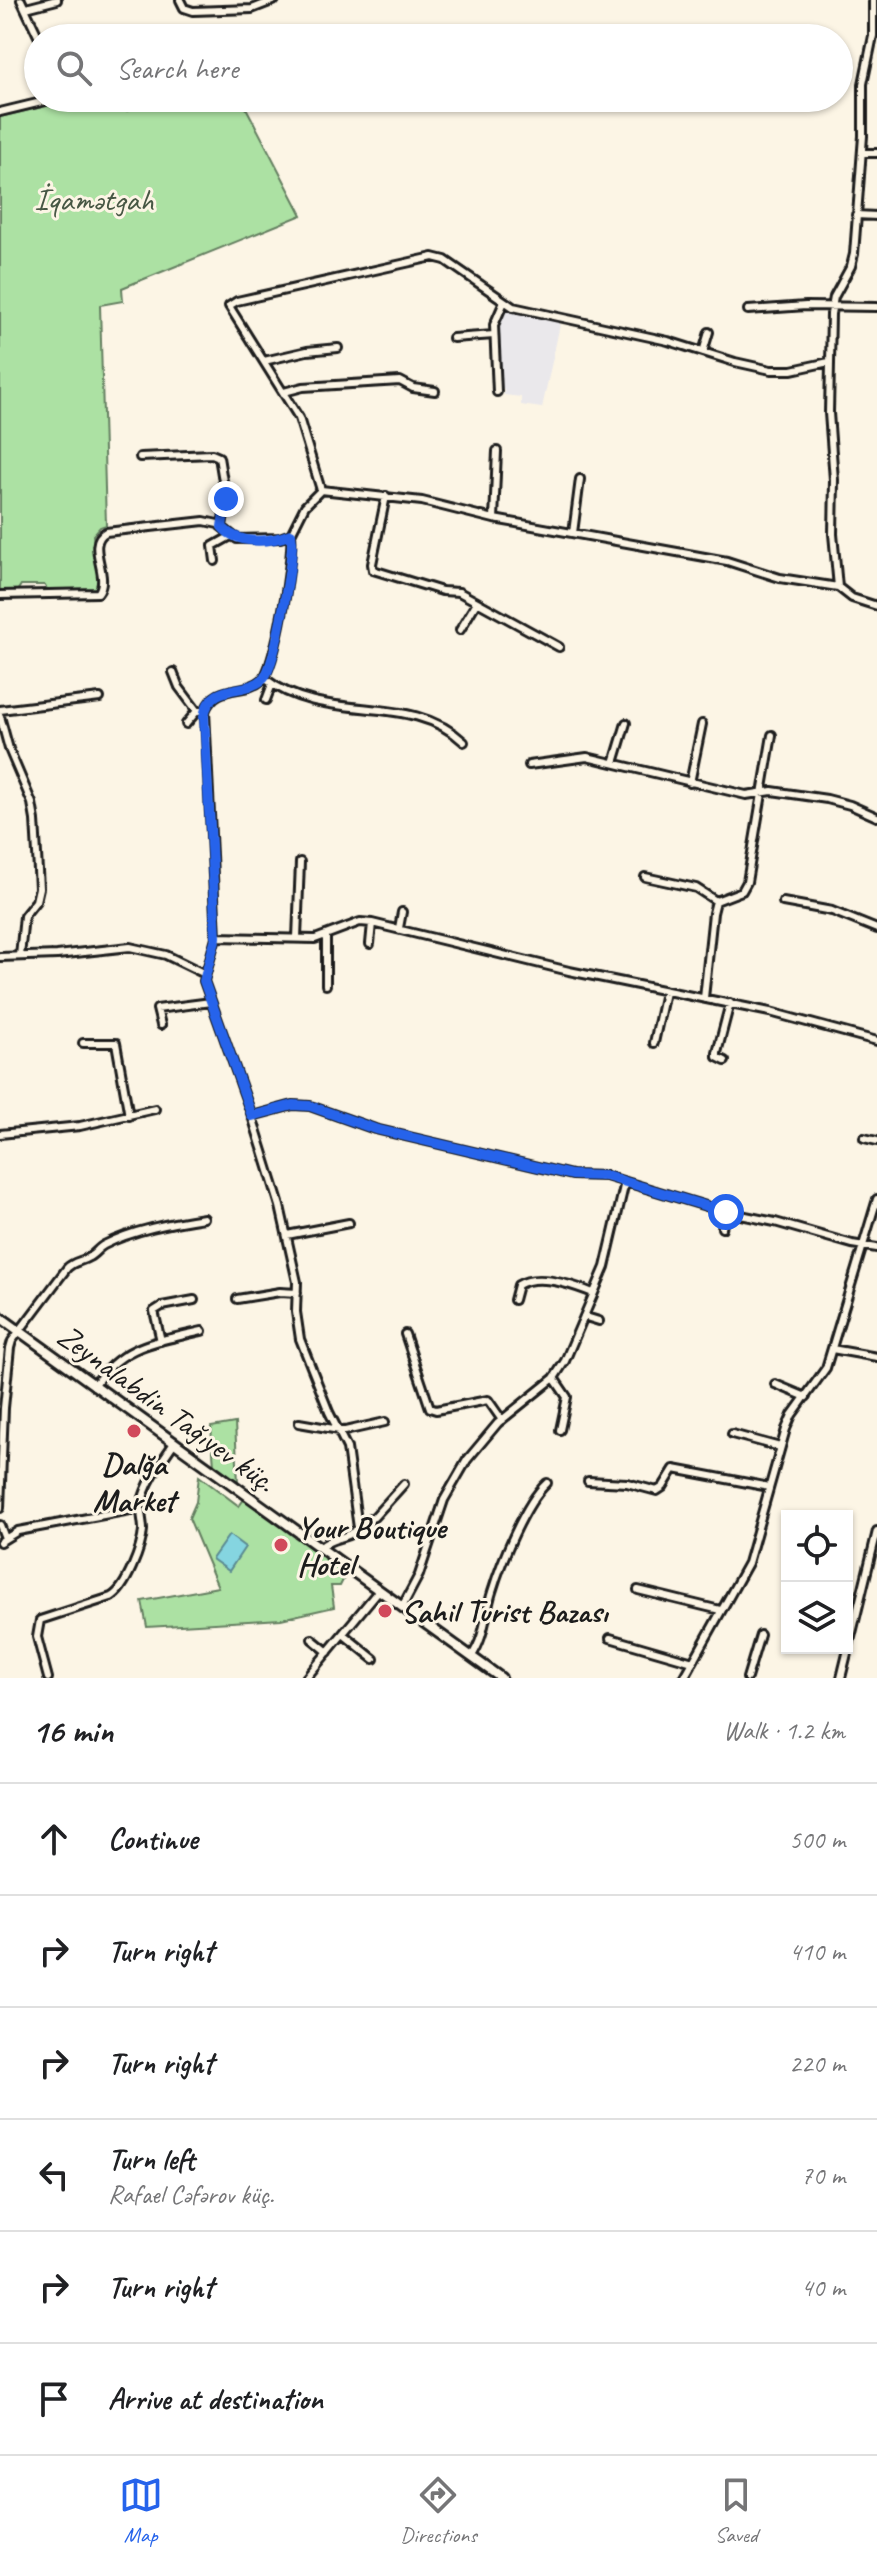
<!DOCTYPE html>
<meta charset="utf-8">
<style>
:root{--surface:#fff;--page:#f6f6f6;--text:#202124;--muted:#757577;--line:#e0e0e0;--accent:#2563eb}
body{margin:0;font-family:Caveat,sans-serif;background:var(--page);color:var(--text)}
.controls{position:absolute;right:24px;bottom:24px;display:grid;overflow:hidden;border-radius:0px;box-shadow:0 2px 6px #0004}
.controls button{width:72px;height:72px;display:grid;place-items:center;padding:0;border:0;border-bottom:2px solid var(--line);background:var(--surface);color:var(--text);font:40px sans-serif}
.stop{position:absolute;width:24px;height:24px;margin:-18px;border:6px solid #2563eb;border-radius:50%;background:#fff}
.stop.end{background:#2563eb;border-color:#fff;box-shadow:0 2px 8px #0008}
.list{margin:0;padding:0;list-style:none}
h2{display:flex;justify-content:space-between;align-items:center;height:104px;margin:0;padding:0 32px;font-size:34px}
h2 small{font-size:26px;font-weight:400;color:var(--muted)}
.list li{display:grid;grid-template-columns:52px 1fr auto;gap:24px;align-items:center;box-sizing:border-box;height:112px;padding:0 32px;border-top:2px solid var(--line)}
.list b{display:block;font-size:30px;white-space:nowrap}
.list p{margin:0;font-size:26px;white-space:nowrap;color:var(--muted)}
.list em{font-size:26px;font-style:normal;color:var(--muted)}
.icon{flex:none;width:44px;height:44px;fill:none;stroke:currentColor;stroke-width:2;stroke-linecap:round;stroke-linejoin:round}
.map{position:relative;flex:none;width:877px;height:1678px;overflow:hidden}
.search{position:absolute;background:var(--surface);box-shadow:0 2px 6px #0004;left:24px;right:24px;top:24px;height:88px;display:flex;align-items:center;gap:20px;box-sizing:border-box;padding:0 28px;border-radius:44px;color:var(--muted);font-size:30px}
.sheet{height:776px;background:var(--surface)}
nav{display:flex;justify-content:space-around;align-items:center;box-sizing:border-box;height:112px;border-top:2px solid var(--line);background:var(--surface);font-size:22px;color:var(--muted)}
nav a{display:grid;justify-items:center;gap:4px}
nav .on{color:var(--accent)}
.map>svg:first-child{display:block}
</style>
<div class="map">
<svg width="877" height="1678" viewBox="0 0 877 1678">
<rect width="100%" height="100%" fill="#fcf5e5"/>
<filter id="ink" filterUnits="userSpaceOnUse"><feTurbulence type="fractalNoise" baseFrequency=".0125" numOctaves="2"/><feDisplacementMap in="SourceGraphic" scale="16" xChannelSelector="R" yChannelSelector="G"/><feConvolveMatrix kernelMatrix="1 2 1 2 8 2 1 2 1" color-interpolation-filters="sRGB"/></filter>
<g filter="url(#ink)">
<path fill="#eae8eb" d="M 508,309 L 561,320 L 542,408 L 521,405 L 521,397 L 504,395 L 504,389 L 499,386 L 498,319 Z"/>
<path fill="#ace1a3" stroke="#647e60" stroke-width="2" d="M 80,98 L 88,98 L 127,111 L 152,98 L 241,98 L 302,215 L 122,288 L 123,301 L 100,305 L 106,525 L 100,527 L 93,535 L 99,587 L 96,590 L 48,590 L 44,585 L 21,585 L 17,591 L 0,590 L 0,117 Z
M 235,1423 L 238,1482 L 214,1465 L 211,1427 Z
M 199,1476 L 239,1506 L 245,1498 L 347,1572 L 340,1586 L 331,1586 L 334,1607 L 281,1619 L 147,1627 L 142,1601 L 218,1587 L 189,1518 L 196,1502 Z"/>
<path fill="#85d5e0" stroke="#5b8b92" stroke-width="2" d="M 229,1535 L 245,1547 L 229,1571 L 212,1559 Z"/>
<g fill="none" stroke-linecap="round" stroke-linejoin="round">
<defs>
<path id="street" d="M 21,0 L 39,38
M 180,0 L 184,8 L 193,11 L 252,9 L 275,0
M 26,8 L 57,0
M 97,98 L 109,101 L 118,98
M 0,112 L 58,98
M 862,153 L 877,153
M 856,215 L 877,216
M 748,310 L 806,306 L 877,307
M 453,338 L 494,335
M 703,352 L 709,332
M 264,361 L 307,351 L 338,348
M 284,392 L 303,387 L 400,381 L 413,388 L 435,391
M 497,392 L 494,325 L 504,302
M 140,457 L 212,454 L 219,457 L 226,499 L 222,527
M 321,490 L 299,418 L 229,306 L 237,301 L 433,257 L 445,260 L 513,307 L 668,341 L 735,362 L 771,370 L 792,370 L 829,362
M 321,490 L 422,501 L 494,519 L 727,561 L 780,578 L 838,587 L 852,598 L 877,606
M 386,496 L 372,564 L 373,570 L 442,591 L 459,592 L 559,647
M 494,519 L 497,451
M 573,533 L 580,479
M 291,534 C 294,555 276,667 262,680 C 245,695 216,682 205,711 L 216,937 L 204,981 L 252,1116 L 280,1206 L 297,1282 L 296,1312 L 300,1339 L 329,1412 L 347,1448 L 358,1528 C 348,1540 331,1536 320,1548
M 215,561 L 213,546 L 231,536
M 838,587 L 833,534 L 834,480 L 829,413 L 831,314 L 834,297 L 851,266 L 854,254 L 863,136 L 863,84 L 873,36 L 873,0
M 0,595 L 98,593 C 112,576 84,544 106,532 L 204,521 L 218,524 L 237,539 L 280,538 L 291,534 L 305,506 L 321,490
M 460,630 L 477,602
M 173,672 L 179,687 L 197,711 L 205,711
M 264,678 C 326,726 409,690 464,742
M 266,700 L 272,684
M 0,710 L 100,698
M 0,716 L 9,749 L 32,803 L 35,820 L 39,888 L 36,901 L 24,916 L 20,956
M 186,724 L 197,711
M 614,763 L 626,723
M 529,765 L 587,757 L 746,795 L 772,791 L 827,799 L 850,805 L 877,817
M 690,783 L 702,724
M 645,877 L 696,888 L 716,901
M 783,902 L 832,911 L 877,929
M 399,928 L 402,912
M 216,937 L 315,939 L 360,922 L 372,923 L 569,971 L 770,1012 L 877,1041
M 297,938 L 300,862
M 370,944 L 372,923
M 0,957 L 57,955 L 130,947 L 166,955 L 205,974
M 326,985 L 326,937
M 704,998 L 713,913 L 716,901 L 742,891 L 747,882 L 772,735
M 161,1025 L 157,1009 L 211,1002
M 83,1043 L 116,1043 L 129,1116
M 654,1043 L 665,992
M 725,1061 L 717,1057 L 717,1053 L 730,1003
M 252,1116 L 293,1105 L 310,1106 L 375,1129 L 572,1175 L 606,1176 L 726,1212 L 775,1222 L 852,1244 L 877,1248
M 0,1134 L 80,1126 L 155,1109
M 864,1138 L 877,1141
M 722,1228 L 726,1212
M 287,1235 L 349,1223
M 237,1299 L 280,1292 L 297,1293
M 514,1300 L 518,1285 C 537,1273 573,1285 593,1293
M 586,1317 L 599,1321
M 405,1334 L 430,1408 L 436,1410 L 488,1400 L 502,1420
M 161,1341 L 154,1311 L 162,1306 L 194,1300
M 832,1349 L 877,1357
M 554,1378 L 567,1397 L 560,1430
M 775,1384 L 806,1397
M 94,1386 C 122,1344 156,1342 202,1331
M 299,1423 L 345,1431 L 385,1422
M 732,1434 L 780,1447
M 588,1481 L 627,1483 L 657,1491 L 663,1487 L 674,1469 L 769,1487
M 0,1508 L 4,1408 L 10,1348 L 12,1341 L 67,1268 C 74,1261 81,1262 89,1257 C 95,1254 98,1248 104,1245 C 133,1230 171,1223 204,1218
M 359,1524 L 374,1517 L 404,1484
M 0,1525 L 5,1538
M 0,1542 L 18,1531 L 141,1508
M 638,1590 L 720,1610
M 402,1607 L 419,1575 L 444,1500 L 467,1460 L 498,1423 L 554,1378 L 565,1361 L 605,1267 L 625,1182
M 343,1634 L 374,1659
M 610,1638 L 693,1662
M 312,1639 L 328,1652
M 471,1657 C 485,1638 485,1614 492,1592 C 501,1562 525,1503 547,1483
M 48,1678 L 37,1637 L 40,1620 L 111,1597 C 126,1589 142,1547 143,1530 C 143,1521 140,1513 141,1505 C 146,1482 161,1462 174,1443
M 306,1678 L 379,1590
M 684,1678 L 748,1563 L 786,1429 L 792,1415 L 826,1368 L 877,1199
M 747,1678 L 760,1635
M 841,1678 L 877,1531"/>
<path id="secondary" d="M 0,1317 L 501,1678"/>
</defs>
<use href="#street" stroke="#1c1c1c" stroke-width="12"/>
<use href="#secondary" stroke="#1c1c1c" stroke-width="14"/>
<use href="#street" stroke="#fcf5e5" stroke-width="6"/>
<use href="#secondary" stroke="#fcf5e5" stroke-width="8"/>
</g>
</g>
<g fill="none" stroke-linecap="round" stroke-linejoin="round" filter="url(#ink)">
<path stroke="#2563eb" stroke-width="10" d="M 226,499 L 222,527 C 238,545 269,543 291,534 L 292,542 C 292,564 276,663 264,678 C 248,696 210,680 204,716 L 216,937 L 204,981 L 252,1116 L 293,1105 L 310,1106 L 375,1129 L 572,1175 L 606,1176 L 726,1212"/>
</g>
<g fill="#d1495b" stroke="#fcf5e5" stroke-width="3">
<circle cx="134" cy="1431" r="8"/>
<circle cx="281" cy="1545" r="8"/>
<circle cx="385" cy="1611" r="8"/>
</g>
<g text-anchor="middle" stroke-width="6" stroke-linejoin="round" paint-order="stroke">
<g font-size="32" fill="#475744" stroke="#fcf5e5">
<text x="94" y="210">İqamətgah</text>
</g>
<g font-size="32" fill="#1c1c1c" stroke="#fcf5e5">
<text transform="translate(167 1408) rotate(36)" y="11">Zeynalabdin Tağıyev küç.</text>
</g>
<g font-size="32" font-weight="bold" fill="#1c1c1c" stroke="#fcf5e5" text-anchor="start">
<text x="134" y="1474" text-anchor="middle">Dalğa<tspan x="134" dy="37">Market</tspan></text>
<text x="297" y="1538">Your Boutique<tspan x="297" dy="37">Hotel</tspan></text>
<text x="401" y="1622">Sahil Turist Bazası</text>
</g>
</g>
</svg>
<div class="controls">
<button><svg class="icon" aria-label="locate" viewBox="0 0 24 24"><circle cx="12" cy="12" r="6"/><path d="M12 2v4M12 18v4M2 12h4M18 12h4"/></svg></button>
<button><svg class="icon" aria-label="layers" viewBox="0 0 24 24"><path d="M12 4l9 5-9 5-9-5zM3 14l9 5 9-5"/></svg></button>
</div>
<div class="stop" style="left:726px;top:1212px"></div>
<div class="stop end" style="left:226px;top:499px"></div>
<div class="search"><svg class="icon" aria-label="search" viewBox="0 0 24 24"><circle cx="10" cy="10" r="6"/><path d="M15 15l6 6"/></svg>Search here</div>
</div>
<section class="sheet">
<h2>16 min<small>Walk · 1.2 km</small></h2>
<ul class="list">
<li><svg class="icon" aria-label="ahead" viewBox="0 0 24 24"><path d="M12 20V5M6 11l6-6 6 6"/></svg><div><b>Continue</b></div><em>500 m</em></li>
<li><svg class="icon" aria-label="right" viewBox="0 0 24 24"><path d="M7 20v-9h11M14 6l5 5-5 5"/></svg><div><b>Turn right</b></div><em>410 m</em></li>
<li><svg class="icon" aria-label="right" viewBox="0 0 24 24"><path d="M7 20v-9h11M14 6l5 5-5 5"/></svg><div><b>Turn right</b></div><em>220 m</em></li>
<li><svg class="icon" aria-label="left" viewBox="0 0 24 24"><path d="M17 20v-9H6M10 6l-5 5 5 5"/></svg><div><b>Turn left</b><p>Rafael Cəfərov küç.</p></div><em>70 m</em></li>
<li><svg class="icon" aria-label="right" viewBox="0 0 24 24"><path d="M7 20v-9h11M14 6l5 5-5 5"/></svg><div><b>Turn right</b></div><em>40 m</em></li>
<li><svg class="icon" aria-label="arrive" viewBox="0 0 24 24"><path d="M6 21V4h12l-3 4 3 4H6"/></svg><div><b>Arrive at destination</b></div></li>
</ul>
</section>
<nav>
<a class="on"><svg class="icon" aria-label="map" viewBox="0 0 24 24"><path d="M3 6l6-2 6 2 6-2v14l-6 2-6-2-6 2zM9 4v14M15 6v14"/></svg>Map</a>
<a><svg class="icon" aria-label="directions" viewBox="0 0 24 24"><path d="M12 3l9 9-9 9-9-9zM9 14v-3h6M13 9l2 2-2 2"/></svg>Directions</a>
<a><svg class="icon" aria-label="saved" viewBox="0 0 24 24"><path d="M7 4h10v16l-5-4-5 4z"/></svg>Saved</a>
</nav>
